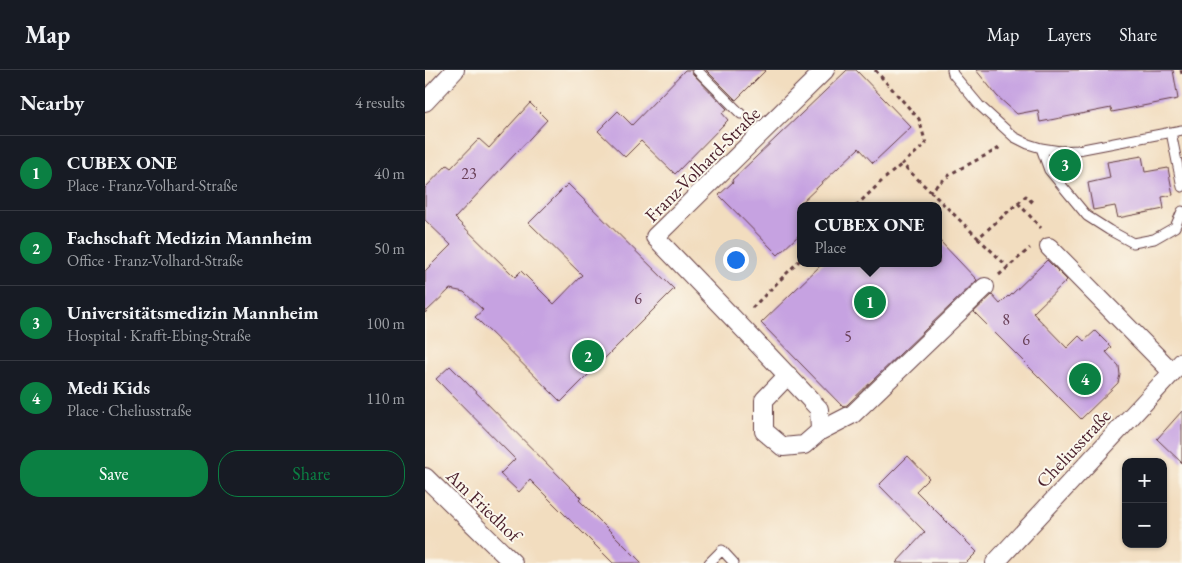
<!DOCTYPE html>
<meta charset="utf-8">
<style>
:root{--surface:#171b24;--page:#242831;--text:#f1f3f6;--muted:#9ea1a6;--line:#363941;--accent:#0b8043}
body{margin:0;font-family:"EB Garamond",serif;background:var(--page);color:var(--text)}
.controls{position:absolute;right:15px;bottom:15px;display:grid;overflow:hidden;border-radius:10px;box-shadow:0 1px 4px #0004}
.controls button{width:45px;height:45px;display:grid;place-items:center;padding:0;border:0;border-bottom:1px solid var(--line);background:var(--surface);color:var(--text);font:25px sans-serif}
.you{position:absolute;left:310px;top:189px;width:18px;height:18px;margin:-12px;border:4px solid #fff;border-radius:50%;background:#1a73e8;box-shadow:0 0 0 8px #1a73e833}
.badge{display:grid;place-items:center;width:32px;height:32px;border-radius:50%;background:var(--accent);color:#fff;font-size:16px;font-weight:700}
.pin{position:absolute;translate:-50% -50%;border:2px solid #fff;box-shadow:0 1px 5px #0006}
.popup{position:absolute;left:372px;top:132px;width:145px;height:65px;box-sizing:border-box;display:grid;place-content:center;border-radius:10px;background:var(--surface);filter:drop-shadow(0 1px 4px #0005);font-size:16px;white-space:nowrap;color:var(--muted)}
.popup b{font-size:19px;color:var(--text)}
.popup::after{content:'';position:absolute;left:50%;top:100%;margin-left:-10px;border:10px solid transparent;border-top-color:var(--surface)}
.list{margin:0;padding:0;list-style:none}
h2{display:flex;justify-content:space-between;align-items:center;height:65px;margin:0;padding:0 20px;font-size:21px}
h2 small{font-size:16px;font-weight:400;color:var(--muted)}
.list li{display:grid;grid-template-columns:32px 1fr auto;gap:15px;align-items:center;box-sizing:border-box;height:75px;padding:0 20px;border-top:1px solid var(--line)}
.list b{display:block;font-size:19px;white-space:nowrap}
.list p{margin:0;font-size:16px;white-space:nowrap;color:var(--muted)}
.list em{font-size:16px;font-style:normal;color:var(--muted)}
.actions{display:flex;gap:10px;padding:15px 20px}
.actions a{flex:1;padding:11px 0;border:1px solid var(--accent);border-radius:20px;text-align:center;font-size:18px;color:var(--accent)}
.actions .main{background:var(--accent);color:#fff}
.map{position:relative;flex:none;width:757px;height:493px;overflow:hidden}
header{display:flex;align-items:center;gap:30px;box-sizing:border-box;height:70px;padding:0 25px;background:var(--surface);border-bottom:1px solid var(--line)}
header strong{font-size:24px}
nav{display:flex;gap:28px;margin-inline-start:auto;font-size:18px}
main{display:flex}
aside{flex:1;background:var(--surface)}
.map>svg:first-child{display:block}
</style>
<header>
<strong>Map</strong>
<nav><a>Map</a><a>Layers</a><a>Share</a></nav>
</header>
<main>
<aside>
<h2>Nearby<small>4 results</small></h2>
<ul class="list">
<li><span class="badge">1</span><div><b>CUBEX ONE</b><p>Place · Franz-Volhard-Straße</p></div><em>40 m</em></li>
<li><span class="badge">2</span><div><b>Fachschaft Medizin Mannheim</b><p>Office · Franz-Volhard-Straße</p></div><em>50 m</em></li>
<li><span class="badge">3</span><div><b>Universitätsmedizin Mannheim</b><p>Hospital · Krafft-Ebing-Straße</p></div><em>100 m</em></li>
<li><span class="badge">4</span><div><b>Medi Kids</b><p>Place · Cheliusstraße</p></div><em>110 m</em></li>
</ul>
<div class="actions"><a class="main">Save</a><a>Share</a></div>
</aside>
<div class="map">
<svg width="757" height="493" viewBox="0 0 757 493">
<rect width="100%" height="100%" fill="#fbf7ec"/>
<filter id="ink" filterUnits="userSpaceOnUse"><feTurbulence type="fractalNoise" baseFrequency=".02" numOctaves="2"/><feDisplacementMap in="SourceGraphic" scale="10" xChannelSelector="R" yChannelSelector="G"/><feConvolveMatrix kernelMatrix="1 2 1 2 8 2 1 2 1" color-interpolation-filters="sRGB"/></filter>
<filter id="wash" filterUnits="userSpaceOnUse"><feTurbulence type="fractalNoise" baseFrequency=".0096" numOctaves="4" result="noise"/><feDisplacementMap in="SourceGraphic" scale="20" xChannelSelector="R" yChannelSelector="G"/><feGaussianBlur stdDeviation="1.12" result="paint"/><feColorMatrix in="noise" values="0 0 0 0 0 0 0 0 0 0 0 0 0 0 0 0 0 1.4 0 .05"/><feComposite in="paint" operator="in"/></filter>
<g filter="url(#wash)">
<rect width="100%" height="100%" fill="#f2ddbf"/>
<g id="blocks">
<path fill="#c6a2e1" d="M 260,0 L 266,0 L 268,4 L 302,39 L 297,43 L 303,50 L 250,104 L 216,71 L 200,87 L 173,61 L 193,41 L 207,55 Z
M 281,0 L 341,0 L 311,30 Z
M 422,0 L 431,0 L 486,57 L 448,93 L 434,78 L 375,134 L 376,135 L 376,163 L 353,185 L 294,125 L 308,112 L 307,110 Z
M 551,0 L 748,0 L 753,29 L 687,42 L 686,38 L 615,52 L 613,40 L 592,44 L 572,26 Z
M 105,33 L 122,50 L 30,148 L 90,207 L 96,201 L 129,234 L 157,205 L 104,153 L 143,114 L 249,219 L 136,332 L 50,247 L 58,240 L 39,222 L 25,219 L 0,243 L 0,201 L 26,175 L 0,150 L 0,118 L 22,95 L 26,98 L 54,69 L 64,78 Z
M 717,86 L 720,102 L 743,98 L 748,125 L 737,127 L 739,139 L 693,148 L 690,136 L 668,140 L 663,113 L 685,108 L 682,92 Z
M 514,170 L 552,210 L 422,335 L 418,337 L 336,253 L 398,193 L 514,193 Z
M 622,190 L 642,210 L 608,243 L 642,278 L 654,266 L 659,271 L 670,261 L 686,277 L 681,282 L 694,296 L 695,305 L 693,313 L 656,349 L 549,242 L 567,225 L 575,234 L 583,226 L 584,227 Z
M 25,296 L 156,428 L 154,430 L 217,493 L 188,493 L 105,410 L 94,422 L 75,404 L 90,389 L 11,309 Z
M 757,341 L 757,393 L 732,369 Z
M 483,386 L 504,408 L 491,421 L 552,482 L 541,493 L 471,493 L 500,462 L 454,415 Z"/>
</g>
</g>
<g filter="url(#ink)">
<use href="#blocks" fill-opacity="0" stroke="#633c41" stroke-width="1"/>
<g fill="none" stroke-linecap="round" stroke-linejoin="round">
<defs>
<path id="service" d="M 272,0 L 316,44
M 527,0 L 528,4 L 554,35 L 589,67 L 603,74 L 616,78 L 635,81 L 653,80 L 757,60
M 746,62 L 757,117
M 616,78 L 624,100 L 662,146 L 684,160 L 708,173 L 729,169 L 750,157 L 757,141
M 284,493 L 297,480 L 309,493"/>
<path id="minor" d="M 0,32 L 30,0
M 624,177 L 747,302
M 363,305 L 339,330 L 339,361 L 358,377 L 379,375 L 395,361 L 394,339 C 340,281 285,224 230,167 L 400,0
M 395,361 L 428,344 L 560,217
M 0,407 L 88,493
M 570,493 L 757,292"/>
</defs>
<use href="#service" stroke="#633c41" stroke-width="11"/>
<use href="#minor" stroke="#633c41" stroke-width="20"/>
<path stroke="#633c41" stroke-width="3" stroke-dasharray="4 4" stroke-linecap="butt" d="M 450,0 L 494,49 L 501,74 L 477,94 L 505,121 L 527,103 L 571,80 L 577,76
M 756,0 L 757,4
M 505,121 L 553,168 L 601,126 L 610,135
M 593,133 L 616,158
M 431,136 L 459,109 L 477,94
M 553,168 L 583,197
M 574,205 L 605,178
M 327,238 L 376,189"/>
<use href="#service" stroke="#fff" stroke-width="9"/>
<use href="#minor" stroke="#fff" stroke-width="18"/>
</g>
</g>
<g text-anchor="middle" stroke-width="4" stroke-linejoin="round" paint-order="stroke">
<g font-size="16" fill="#694058">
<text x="44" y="109">23</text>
<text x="213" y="234">6</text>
<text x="581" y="255">8</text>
<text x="423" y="272">5</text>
<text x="601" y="275">6</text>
</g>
<g font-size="19" fill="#4a1f2b" stroke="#fbf7ec">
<text transform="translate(277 94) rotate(-45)" y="7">Franz-Volhard-Straße</text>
<text transform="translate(648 378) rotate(-47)" y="7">Cheliusstraße</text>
<text transform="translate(59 435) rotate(44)" y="7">Am Friedhof</text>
</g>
</g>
</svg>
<div class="controls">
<button>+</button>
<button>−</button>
</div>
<div class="you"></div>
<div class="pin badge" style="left:445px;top:232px">1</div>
<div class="popup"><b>CUBEX ONE</b>Place</div>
<div class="pin badge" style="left:163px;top:286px">2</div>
<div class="pin badge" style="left:640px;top:95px">3</div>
<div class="pin badge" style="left:660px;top:309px">4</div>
</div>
</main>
